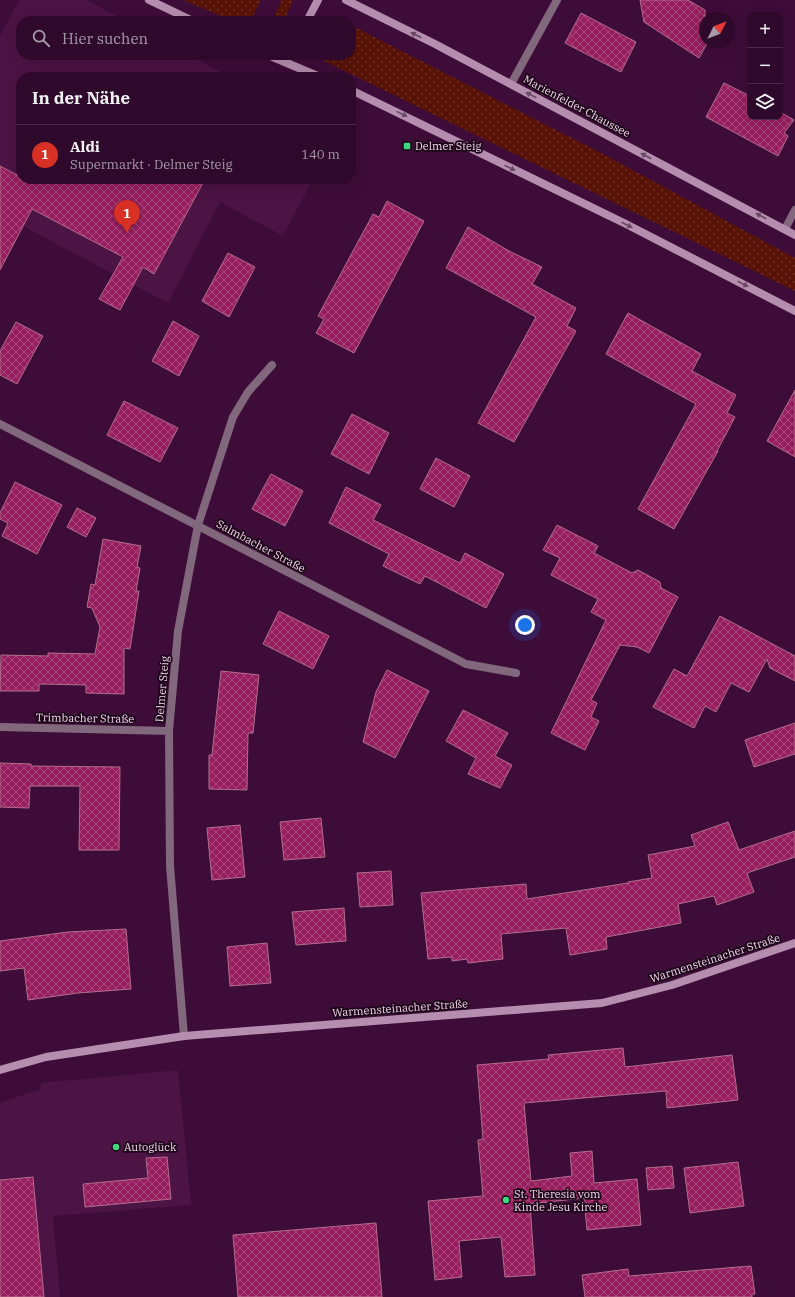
<!DOCTYPE html>
<html lang="de">
<meta charset="utf-8">
<style>
:root{--surface:#2e092b;--page:#361233;--text:#f1f3f6;--muted:#a79aa9;--line:#492a47;--accent:#d93025}
body{margin:0;font-family:"IBM Plex Serif",serif;background:var(--page);color:var(--text)}
.controls{position:absolute;right:12px;top:12px;display:grid;overflow:hidden;border-radius:8px;box-shadow:0 4px 16px #0002}
.controls button{width:36px;height:36px;display:grid;place-items:center;padding:0;border:0;border-bottom:1px solid var(--line);background:var(--surface);color:var(--text);font:20px sans-serif}
.compass{position:absolute;left:699px;top:12px;width:36px;height:36px;border-radius:50%;background:var(--surface);box-shadow:0 4px 16px #0002;rotate:48deg}
.you{position:absolute;left:525px;top:625px;width:14px;height:14px;margin:-10px;border:3px solid #fff;border-radius:50%;background:#1a73e8;box-shadow:0 0 0 6px #1a73e833}
.badge{display:grid;place-items:center;width:26px;height:26px;border-radius:50%;background:var(--accent);color:#fff;font-size:13px;font-weight:700}
.pin{position:absolute;translate:-50% -33px;filter:drop-shadow(0 1px 2px #0008)}
.pin::after{content:'';position:absolute;top:21px;width:14px;height:12px;background:inherit;clip-path:polygon(0 0,100% 0,50% 100%)}
.list{margin:0;padding:0;list-style:none}
h2{display:flex;justify-content:space-between;align-items:center;height:52px;margin:0;padding:0 16px;font-size:17px}
h2 small{font-size:13px;font-weight:400;color:var(--muted)}
.list li{display:grid;grid-template-columns:26px 1fr auto;gap:12px;align-items:center;box-sizing:border-box;height:60px;padding:0 16px;border-top:1px solid var(--line)}
.list b{display:block;font-size:15px;white-space:nowrap}
.list p{margin:0;font-size:13px;white-space:nowrap;color:var(--muted)}
.list em{font-size:13px;font-style:normal;color:var(--muted)}
.icon{flex:none;width:22px;height:22px;fill:none;stroke:currentColor;stroke-width:2;stroke-linecap:round;stroke-linejoin:round}
.map{position:relative;flex:none;width:795px;height:1297px;overflow:hidden}
.search{position:absolute;background:var(--surface);box-shadow:0 4px 16px #0002;left:16px;top:16px;width:340px;height:44px;display:flex;align-items:center;gap:10px;box-sizing:border-box;padding:0 14px;border-radius:16px;color:var(--muted);font-size:15px}
.panel{position:absolute;background:var(--surface);box-shadow:0 4px 16px #0002;left:16px;top:72px;width:340px;height:112px;border-radius:16px}
.map>svg:first-child{display:block}
</style>
<div class="map">
<svg width="795" height="1297" viewBox="0 0 795 1297">
<defs>
<pattern id="grass-dots" width="8" height="8" patternUnits="userSpaceOnUse"><rect width="8" height="8" fill="#591306"/><path d="M2 2h.1M6 6h.1" fill="none" stroke="#71342b" stroke-width="1.8" stroke-linecap="round"/></pattern>
<pattern id="building-cross-hatch" width="8" height="8" patternUnits="userSpaceOnUse"><rect width="8" height="8" fill="#961e5f"/><path d="M0 0l8 8M0 8l8-8" fill="none" stroke="#aa487e"/></pattern>
</defs>
<rect width="100%" height="100%" fill="#3e0c39"/>
<path fill="#4c1345" d="M 19,0 L 87,0 L 127,21 L 21,21 L 21,55 L 189,55 L 230,77 L 21,77 L 21,179 L 313,179 L 283,236 L 220,202 L 168,303 L 0,214 L 0,36 Z
M 178,1070 L 191,1205 L 53,1216 L 60,1297 L 0,1297 L 0,1103 L 10,1099 L 41,1089 L 41,1083 Z"/>
<path fill="url(#grass-dots)" d="M 183,0 L 261,0 L 250,21 L 232,21 Z
M 282,0 L 293,0 L 284,21 L 272,21 Z
M 351,25 L 601,153 L 795,258 L 795,291 L 318,58 L 316,55 L 351,55 Z"/>
<path fill="url(#building-cross-hatch)" stroke="#b36d8c" d="M 640,0 L 688,0 L 705,10 L 705,17 L 708,18 L 705,18 L 705,42 L 708,42 L 699,58 L 644,22 Z
M 581,13 L 636,42 L 621,72 L 565,43 Z
M 724,83 L 750,96 L 750,117 L 780,117 L 780,112 L 794,120 L 784,133 L 788,136 L 778,156 L 706,117 Z
M 0,166 L 21,177 L 21,179 L 205,179 L 154,274 L 143,267 L 120,310 L 99,299 L 123,257 L 32,209 L 0,270 Z
M 387,201 L 424,221 L 354,353 L 316,333 L 324,319 L 318,316 L 373,214 L 379,217 Z
M 468,227 L 509,251 L 542,267 L 532,284 L 576,308 L 567,326 L 576,331 L 514,442 L 478,423 L 536,317 L 446,268 Z
M 228,253 L 255,267 L 229,317 L 202,301 Z
M 628,313 L 701,354 L 692,371 L 736,395 L 727,413 L 735,417 L 717,451 L 718,451 L 674,529 L 638,509 L 696,404 L 606,354 Z
M 173,321 L 199,336 L 179,376 L 152,361 Z
M 16,322 L 43,336 L 17,384 L 0,375 L 0,351 Z
M 795,390 L 795,457 L 767,441 Z
M 124,401 L 178,428 L 160,462 L 107,435 Z
M 352,414 L 389,433 L 369,474 L 331,454 Z
M 436,458 L 470,476 L 454,507 L 420,489 Z
M 271,474 L 303,491 L 285,526 L 252,509 Z
M 15,482 L 62,505 L 37,554 L 2,536 L 8,523 L 0,519 L 0,513 Z
M 346,487 L 381,505 L 373,520 L 460,563 L 465,553 L 504,574 L 486,608 L 425,576 L 420,584 L 383,566 L 389,554 L 329,523 Z
M 77,508 L 96,518 L 86,537 L 67,527 Z
M 557,525 L 598,546 L 594,553 L 632,573 L 638,570 L 660,582 L 661,588 L 678,597 L 649,653 L 637,647 L 620,645 L 591,700 L 597,703 L 591,717 L 599,721 L 585,750 L 551,733 L 606,620 L 591,612 L 598,599 L 551,575 L 560,558 L 543,550 Z
M 103,539 L 141,546 L 137,567 L 140,568 L 136,591 L 139,591 L 130,649 L 124,648 L 124,694 L 86,693 L 86,685 L 39,684 L 39,691 L 0,691 L 1,655 L 48,656 L 48,653 L 95,654 L 100,627 L 92,608 L 87,607 L 91,584 L 95,585 Z
M 279,611 L 329,636 L 313,669 L 263,644 Z
M 720,616 L 795,656 L 795,681 L 770,668 L 767,659 L 749,692 L 731,683 L 716,712 L 705,706 L 694,728 L 653,707 L 674,669 L 687,676 Z
M 387,670 L 429,691 L 395,758 L 363,742 L 376,692 Z
M 221,671 L 259,675 L 253,733 L 248,733 L 247,790 L 209,789 L 209,755 L 212,755 Z
M 463,710 L 508,733 L 495,756 L 512,765 L 500,788 L 468,774 L 476,758 L 446,741 Z
M 795,723 L 795,754 L 754,767 L 745,740 Z
M 0,763 L 31,764 L 31,766 L 120,767 L 119,850 L 79,850 L 80,786 L 30,786 L 29,808 L 0,807 Z
M 321,818 L 325,857 L 284,860 L 280,822 Z
M 728,822 L 739,850 L 795,831 L 795,857 L 747,873 L 754,892 L 717,905 L 714,896 L 678,904 L 681,923 L 606,937 L 607,949 L 570,955 L 566,928 L 501,934 L 503,959 L 468,963 L 467,959 L 452,961 L 452,957 L 428,959 L 421,893 L 526,884 L 527,899 L 628,883 L 628,882 L 652,878 L 648,855 L 695,846 L 691,835 Z
M 240,825 L 245,877 L 212,880 L 207,828 Z
M 391,871 L 393,905 L 360,907 L 357,873 Z
M 344,908 L 346,941 L 296,945 L 292,912 Z
M 126,929 L 131,989 L 78,993 L 28,1000 L 24,968 L 0,971 L 0,941 L 68,932 Z
M 267,943 L 271,983 L 230,986 L 227,947 Z
M 623,1048 L 625,1067 L 732,1055 L 738,1100 L 667,1108 L 666,1091 L 524,1103 L 531,1181 L 572,1176 L 570,1153 L 592,1151 L 594,1183 L 637,1179 L 641,1225 L 587,1230 L 584,1198 L 530,1204 L 535,1275 L 505,1277 L 501,1237 L 459,1241 L 462,1277 L 435,1280 L 428,1201 L 483,1196 L 478,1140 L 483,1139 L 477,1065 L 549,1059 L 548,1055 Z
M 167,1157 L 171,1199 L 85,1207 L 83,1184 L 148,1178 L 146,1158 Z
M 738,1162 L 744,1206 L 690,1213 L 684,1168 Z
M 672,1166 L 674,1188 L 648,1190 L 646,1168 Z
M 33,1177 L 44,1297 L 0,1297 L 0,1180 Z
M 376,1223 L 382,1297 L 238,1297 L 233,1235 Z
M 751,1266 L 755,1294 L 752,1294 L 752,1297 L 585,1297 L 582,1275 L 628,1269 L 629,1276 Z"/>
<g fill="none" stroke-linecap="round" stroke-linejoin="round">
<path stroke="#81687c" stroke-width="8" d="M 511,84 L 557,0
M 785,229 L 795,210"/>
<path stroke="#81687c" stroke-width="8" d="M 0,424 L 466,664 L 516,673
M 0,727 L 169,731
M 184,1036 L 170,866 L 169,731 L 178,631 L 198,525 L 233,417 L 248,392 L 272,365"/>
<path stroke="#b58dae" stroke-width="8" d="M 149,0 L 193,21
M 346,0 L 435,44 L 795,235
M 307,21 L 318,0
M 268,55 L 320,77
M 286,62 L 290,55
M 351,90 L 624,223 L 795,311
M 0,1070 L 46,1057 L 184,1036 L 602,1003 L 672,985 L 795,943"/>
</g>
<defs><path id="oneway-solid" d="M-6-.8H1V-3.2L6.5 0L1 3.2V.8H-6Z"/></defs>
<g fill="#684962">
<use href="#oneway-solid" transform="translate(416 35) rotate(-153)"/>
<use href="#oneway-solid" transform="translate(531 95) rotate(-152)"/>
<use href="#oneway-solid" transform="translate(402 114) rotate(26)"/>
<use href="#oneway-solid" transform="translate(646 156) rotate(-152)"/>
<use href="#oneway-solid" transform="translate(510 168) rotate(26)"/>
<use href="#oneway-solid" transform="translate(761 216) rotate(-152)"/>
<use href="#oneway-solid" transform="translate(627 225) rotate(27)"/>
<use href="#oneway-solid" transform="translate(743 284) rotate(27)"/>
</g>
<g fill="#3ed77d" stroke="#1a0517" stroke-width="1.5">
<rect x="403" y="142" width="8" height="8" rx="2"/>
<circle cx="116" cy="1147" r="4"/>
<circle cx="506" cy="1200" r="4"/>
</g>
<g text-anchor="middle" stroke-width="3.5" stroke-linejoin="round" paint-order="stroke">
<g font-size="11" fill="#f5d5ee" stroke="#1a0517">
<text transform="translate(577 106) rotate(28)" y="4">Marienfelder Chaussee</text>
<text transform="translate(261 546) rotate(28)" y="4">Salmbacher Straße</text>
<text transform="translate(162 689) rotate(-85)" y="4">Delmer Steig</text>
<text transform="translate(85 718) rotate(1)" y="4">Trimbacher Straße</text>
<text transform="translate(715 958) rotate(-18)" y="4">Warmensteinacher Straße</text>
<text transform="translate(400 1008) rotate(-4)" y="4">Warmensteinacher Straße</text>
</g>
<g font-size="11" fill="#f5d5ee" stroke="#1a0517" text-anchor="start">
<text x="415" y="150">Delmer Steig</text>
<text x="124" y="1151">Autoglück</text>
<text x="514" y="1198">St. Theresia vom<tspan x="514" dy="13">Kinde Jesu Kirche</tspan></text>
</g>
</g>
</svg>
<div class="controls">
<button>+</button>
<button>−</button>
<button><svg class="icon" aria-label="layers" viewBox="0 0 24 24"><path d="M12 4l9 5-9 5-9-5zM3 14l9 5 9-5"/></svg></button>
</div>
<svg class="compass" viewBox="-18 -18 36 36"><path d="M0-13l5 13h-10z" fill="#e53935"/><path d="M0 13l5-13h-10z" fill="#a79aa9"/></svg>
<div class="you"></div>
<div class="pin badge" style="left:127px;top:233px">1</div>
<div class="search"><svg class="icon" aria-label="search" viewBox="0 0 24 24"><circle cx="10" cy="10" r="6"/><path d="M15 15l6 6"/></svg>Hier suchen</div>
<section class="panel">
<h2>In der Nähe<small></small></h2>
<ul class="list">
<li><span class="badge">1</span><div><b>Aldi</b><p>Supermarkt · Delmer Steig</p></div><em>140 m</em></li>
</ul>
</section>
</div>
